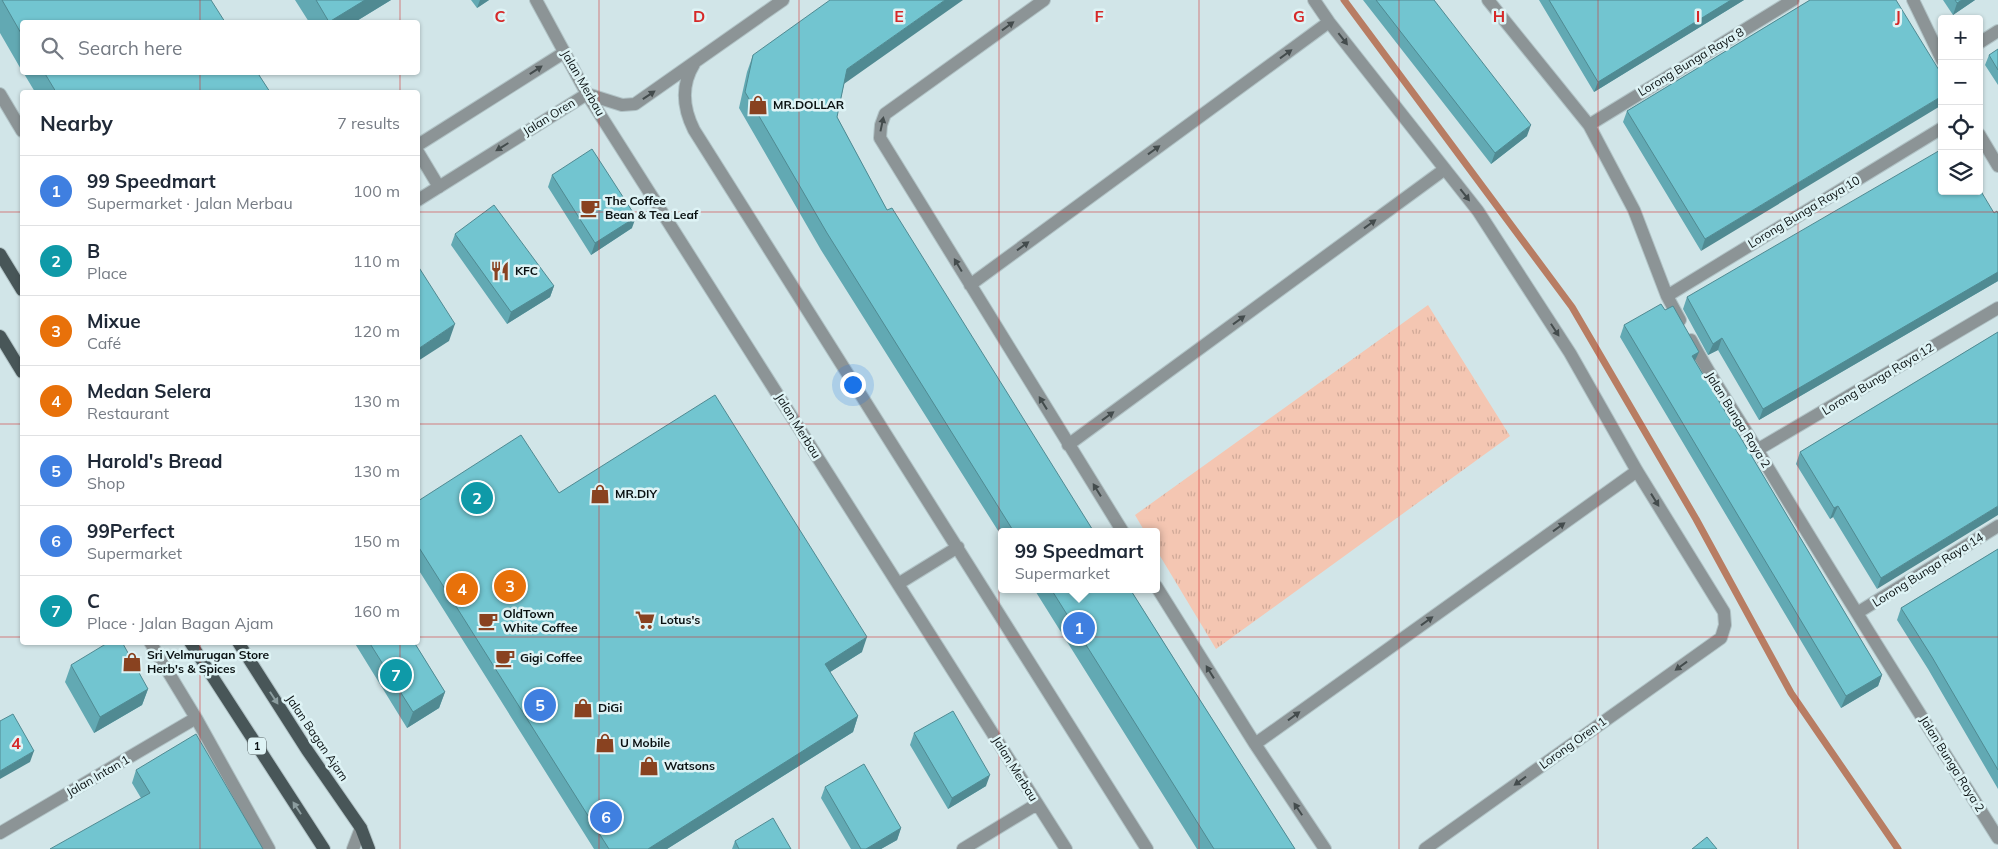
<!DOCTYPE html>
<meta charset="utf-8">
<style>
:root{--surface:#fff;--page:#f6f6f7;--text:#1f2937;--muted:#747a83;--line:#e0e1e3;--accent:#b45309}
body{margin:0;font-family:Mulish,sans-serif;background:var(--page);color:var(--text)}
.controls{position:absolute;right:15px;top:15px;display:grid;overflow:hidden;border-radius:5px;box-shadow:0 1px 4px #0004}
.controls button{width:45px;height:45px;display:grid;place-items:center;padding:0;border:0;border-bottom:1px solid var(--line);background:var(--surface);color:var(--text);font:25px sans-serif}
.you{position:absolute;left:852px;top:384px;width:18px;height:18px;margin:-12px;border:4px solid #fff;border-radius:50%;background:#1a73e8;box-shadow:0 0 0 8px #1a73e833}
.badge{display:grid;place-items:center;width:32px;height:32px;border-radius:50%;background:var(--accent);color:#fff;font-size:16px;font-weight:700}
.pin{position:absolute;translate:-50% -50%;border:2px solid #fff;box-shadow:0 1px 5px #0006}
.popup{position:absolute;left:998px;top:528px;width:162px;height:65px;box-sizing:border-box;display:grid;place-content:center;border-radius:5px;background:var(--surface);filter:drop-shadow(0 1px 4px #0005);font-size:16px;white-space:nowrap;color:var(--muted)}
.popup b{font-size:19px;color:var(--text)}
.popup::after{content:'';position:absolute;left:50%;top:100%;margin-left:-10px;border:10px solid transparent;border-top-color:var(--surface)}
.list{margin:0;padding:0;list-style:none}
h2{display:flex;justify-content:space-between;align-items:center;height:65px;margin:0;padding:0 20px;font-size:21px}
h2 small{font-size:16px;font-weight:400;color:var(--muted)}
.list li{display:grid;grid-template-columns:32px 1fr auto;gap:15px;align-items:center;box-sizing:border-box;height:70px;padding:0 20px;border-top:1px solid var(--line)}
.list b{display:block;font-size:19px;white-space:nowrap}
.list p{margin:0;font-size:16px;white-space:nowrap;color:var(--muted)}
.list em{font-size:16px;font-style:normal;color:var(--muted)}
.icon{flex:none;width:28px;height:28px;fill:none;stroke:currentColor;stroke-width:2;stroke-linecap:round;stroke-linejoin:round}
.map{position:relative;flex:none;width:1998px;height:849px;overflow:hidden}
.search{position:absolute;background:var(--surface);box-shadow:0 1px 4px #0004;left:20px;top:20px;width:400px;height:55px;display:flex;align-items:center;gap:12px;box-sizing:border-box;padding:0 18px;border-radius:5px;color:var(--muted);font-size:19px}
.panel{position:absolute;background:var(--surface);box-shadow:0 1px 4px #0004;left:20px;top:90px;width:400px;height:555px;border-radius:5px}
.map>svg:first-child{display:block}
</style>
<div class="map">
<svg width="1998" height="849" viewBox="0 0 1998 849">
<defs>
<pattern id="park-tufts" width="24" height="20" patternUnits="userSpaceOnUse" patternTransform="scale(1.25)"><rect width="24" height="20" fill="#f4c6b2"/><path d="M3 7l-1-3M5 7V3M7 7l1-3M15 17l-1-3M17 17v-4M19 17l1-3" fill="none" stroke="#d0a998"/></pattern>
</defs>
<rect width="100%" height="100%" fill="#d1e5e8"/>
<path fill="url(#park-tufts)" d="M 1428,305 L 1510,436 L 1216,649 L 1157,551 L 1156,532 L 1145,532 L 1135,515 Z"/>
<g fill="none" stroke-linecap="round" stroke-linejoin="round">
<path stroke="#b87d63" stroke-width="7" d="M 1344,0 L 1572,307 L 1696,519 L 1791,693 L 1898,849"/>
<defs>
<path id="minor" d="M 536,0 L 587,94 L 1066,849
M 1044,0 L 885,114 L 881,125 L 880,138 L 1123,532
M 1314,0 L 1329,22 L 1478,211 L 1570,353 L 1637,471 L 1724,612 L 1725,625 L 1721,638 L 1425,849
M 1488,0 L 1589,125 L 1634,210 L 1667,296 L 1680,320
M 1913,0 L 1942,60
M 1979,43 L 1998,31
M 694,64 C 681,85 683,108 694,130 L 1147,849
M 0,94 L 22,131
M 1589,125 L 1793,0
M 1979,134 L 1998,166
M 418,145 L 565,52
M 418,152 L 439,187
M 418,200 L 587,94 L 622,105 L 635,104 L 783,0
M 970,285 L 1329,22
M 1667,296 L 1942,128
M 1691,340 C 1712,380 1738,417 1761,456 C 1838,585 1918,711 1998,838
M 1068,445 L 1445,169
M 1757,450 L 1998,308
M 898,584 L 958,547
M 1156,586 L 1255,744 L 1325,849
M 1857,613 L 1998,526
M 150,642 L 196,718 L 269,849
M 1255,744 L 1637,471
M 0,833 L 196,718
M 353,849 L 361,828
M 963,849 L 1037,804"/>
<path id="primary" d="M 0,254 L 22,290
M 0,336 L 22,372
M 190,642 L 324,849
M 238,642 L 307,750 L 361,828 L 369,849"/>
</defs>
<use href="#minor" stroke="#b1c3c6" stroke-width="14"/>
<use href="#primary" stroke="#b1c3c6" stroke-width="14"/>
<use href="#minor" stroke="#8c9496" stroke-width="12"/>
<use href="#primary" stroke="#485658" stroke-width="12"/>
</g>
<path fill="#62a9b3" d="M 0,0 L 211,0 L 22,22 L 22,71 L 0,33 Z
M 295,0 L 391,0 L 355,22 L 309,22 Z
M 471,0 L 489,0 L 477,8 Z
M 1363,0 L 1434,0 L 1527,136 L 1491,164 Z
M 1539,0 L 1744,0 L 1594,92 Z
M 1810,0 L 1701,251 L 1623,122 L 1627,111 Z
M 1943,0 L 1975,0 L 1953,15 Z
M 1998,49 L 1998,85 L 1985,65 L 1989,55 Z
M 753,55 L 844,84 L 837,117 L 887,210 L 1094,532 L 1002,532 L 1002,537 L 821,250 L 739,108 L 747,72 Z
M 23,72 L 257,72 L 270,92 L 35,92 Z
M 552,175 L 632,228 L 591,255 L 548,187 Z
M 1994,213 L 1998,214 L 1998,281 L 1759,420 L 1718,350 L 1708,355 L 1683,309 L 1687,297 Z
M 455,234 L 554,286 L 550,297 L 507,324 L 451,245 Z
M 1624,325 L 1695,361 L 1882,675 L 1878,686 L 1841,708 L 1620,337 Z
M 1998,332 L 1877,589 L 1833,517 L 1830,519 L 1796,464 L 1800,452 Z
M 559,493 L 862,652 L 830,672 L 858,716 L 853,732 L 667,849 L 594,849 L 418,569 L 418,501 Z
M 1998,549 L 1998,789 L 1928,669 L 1897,620 L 1901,608 Z
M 1034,589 L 1130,589 L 1193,689 L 1295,849 L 1197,849 Z
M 354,642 L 414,642 L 445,692 L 439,708 L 407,728 Z
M 71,665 L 148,689 L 142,705 L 94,733 L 65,682 Z
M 914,733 L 986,786 L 948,809 L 910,745 Z
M 136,770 L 263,849 L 141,798 L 132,783 Z
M 825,787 L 901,828 L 897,840 L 881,849 L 851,849 L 821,798 Z
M 735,841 L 791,849 L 732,849 Z"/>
<path fill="#508a92" d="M 365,0 L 391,0 L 355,22 L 329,22 Z
M 480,0 L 489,0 L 477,8 Z
M 945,0 L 963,0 L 841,86 L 847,69 Z
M 1731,0 L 1744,0 L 1594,92 L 1598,82 Z
M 1962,0 L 1975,0 L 1953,15 L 1957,3 Z
M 1942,96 L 1942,105 L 1701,251 L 1705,239 Z
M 1531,125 L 1527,136 L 1491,164 L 1495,153 Z
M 636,217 L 632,228 L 591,255 L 595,243 Z
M 1998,272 L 1998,281 L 1759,420 L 1763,409 Z
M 554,286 L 550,297 L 507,324 L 511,312 Z
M 455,324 L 449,341 L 418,361 L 418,349 Z
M 1722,338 L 1718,350 L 1708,355 L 1713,344 Z
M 1699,352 L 1694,363 L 1692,356 Z
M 1838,506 L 1833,517 L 1830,519 L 1834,508 Z
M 1998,506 L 1998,515 L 1877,589 L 1881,578 Z
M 867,637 L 862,652 L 819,679 L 825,664 Z
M 1882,675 L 1878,686 L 1841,708 L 1846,696 Z
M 148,689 L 142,705 L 94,733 L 100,717 Z
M 445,692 L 439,708 L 407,728 L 413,712 Z
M 858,716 L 853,732 L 667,849 L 648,849 Z
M 34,751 L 30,762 L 0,779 L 0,771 Z
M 990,775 L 986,786 L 948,809 L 952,798 Z
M 901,828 L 897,840 L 881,849 L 866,849 Z"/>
<path fill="#72c5d0" stroke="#508a92" d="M 2,0 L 211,0 L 225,22 L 22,22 L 22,35 Z
M 316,0 L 365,0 L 329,22 Z
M 830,0 L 945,0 L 847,69 L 837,117 L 887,210 L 892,208 L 1094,532 L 1014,532 L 827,233 L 745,92 L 753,55 Z
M 1376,0 L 1434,0 L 1531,125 L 1495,153 Z
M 1549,0 L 1731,0 L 1598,82 Z
M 1810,0 L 1896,0 L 1942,75 L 1942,96 L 1705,239 L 1627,111 Z
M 1955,0 L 1962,0 L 1957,3 Z
M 1998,49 L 1998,70 L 1989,55 Z
M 44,72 L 257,72 L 270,92 L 56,92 Z
M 592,149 L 636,217 L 595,243 L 552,175 Z
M 1942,149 L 1942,191 L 1979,191 L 1979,188 L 1994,213 L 1997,211 L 1998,214 L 1998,272 L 1763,409 L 1722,338 L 1713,344 L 1687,297 Z
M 494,205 L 554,286 L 511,312 L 455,234 Z
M 418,266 L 455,324 L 418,349 Z
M 1661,304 L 1665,310 L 1673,306 L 1699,352 L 1692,356 L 1882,675 L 1846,696 L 1624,325 Z
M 1998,332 L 1998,506 L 1881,578 L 1838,506 L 1834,508 L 1800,452 Z
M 715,395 L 867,637 L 825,664 L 858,716 L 648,849 L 609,849 L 418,546 L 418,501 L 521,435 L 559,493 Z
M 1998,549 L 1998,770 L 1932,657 L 1901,608 Z
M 1051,589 L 1130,589 L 1193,689 L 1295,849 L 1214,849 Z
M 109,642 L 122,642 L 148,689 L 100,717 L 71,665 Z
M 369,642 L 414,642 L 445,692 L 413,712 Z
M 953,711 L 990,775 L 952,798 L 914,733 Z
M 13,714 L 34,751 L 0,771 L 0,721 Z
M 196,734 L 263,849 L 50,849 L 150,793 L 136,770 Z
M 864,764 L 901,828 L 866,849 L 861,849 L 825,787 Z
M 773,818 L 791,849 L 739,849 L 735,841 Z
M 1707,837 L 1717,849 L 1692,849 Z"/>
<defs><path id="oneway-solid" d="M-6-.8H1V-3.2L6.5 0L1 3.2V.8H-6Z" transform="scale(1.25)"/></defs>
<g fill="#444c4d">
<use href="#oneway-solid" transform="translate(1008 26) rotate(-36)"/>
<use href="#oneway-solid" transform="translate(1343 39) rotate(52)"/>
<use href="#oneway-solid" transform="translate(1286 54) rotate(-36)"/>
<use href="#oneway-solid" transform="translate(536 70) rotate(-33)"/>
<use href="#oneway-solid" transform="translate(649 95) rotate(-34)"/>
<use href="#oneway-solid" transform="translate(882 124) rotate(-78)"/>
<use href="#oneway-solid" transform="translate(502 147) rotate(148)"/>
<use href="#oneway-solid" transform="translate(1154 150) rotate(-36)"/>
<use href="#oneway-solid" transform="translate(1465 195) rotate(52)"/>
<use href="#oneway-solid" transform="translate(1370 224) rotate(-36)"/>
<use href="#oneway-solid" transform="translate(1023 246) rotate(-36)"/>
<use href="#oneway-solid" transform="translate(958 265) rotate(-121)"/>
<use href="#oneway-solid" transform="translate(1239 320) rotate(-36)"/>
<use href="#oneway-solid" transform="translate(1555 330) rotate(57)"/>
<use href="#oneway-solid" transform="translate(1043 403) rotate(-122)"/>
<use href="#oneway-solid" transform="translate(1108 416) rotate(-36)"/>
<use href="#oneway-solid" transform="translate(1097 490) rotate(-122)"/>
<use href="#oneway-solid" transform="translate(1655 500) rotate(58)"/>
<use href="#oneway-solid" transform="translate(1559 527) rotate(-36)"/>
<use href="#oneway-solid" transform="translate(1427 621) rotate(-36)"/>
<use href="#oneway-solid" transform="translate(1681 666) rotate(144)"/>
<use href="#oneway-solid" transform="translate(1210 672) rotate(-122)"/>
<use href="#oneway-solid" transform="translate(1294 716) rotate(-36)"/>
<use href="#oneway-solid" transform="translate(1520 781) rotate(144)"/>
<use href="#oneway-solid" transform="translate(1298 809) rotate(-124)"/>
</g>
<g fill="#8c9d9f">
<use href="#oneway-solid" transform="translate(274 698) rotate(57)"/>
<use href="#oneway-solid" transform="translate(297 808) rotate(-123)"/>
</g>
<path fill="none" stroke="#d62828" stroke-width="1" stroke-opacity="0.55" d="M 200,0 L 200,22M 400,0 L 400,22M 599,0 L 599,849M 799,0 L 799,849M 999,0 L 999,849M 1199,0 L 1199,849M 1399,0 L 1399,849M 1598,0 L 1598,849M 1798,0 L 1798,849M 200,72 L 200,92M 400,72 L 400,92M 0,212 L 22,212M 418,212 L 1998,212M 0,424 L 22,424M 418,424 L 1998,424M 0,637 L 22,637M 418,637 L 1998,637M 200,642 L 200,849M 400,642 L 400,849"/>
<defs>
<symbol id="shop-bare" viewBox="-9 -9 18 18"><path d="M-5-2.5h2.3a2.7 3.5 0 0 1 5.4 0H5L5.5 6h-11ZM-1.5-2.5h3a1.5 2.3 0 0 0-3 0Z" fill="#894220" stroke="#def3f5" stroke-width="2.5" paint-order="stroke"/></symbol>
<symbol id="cafe-bare" viewBox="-9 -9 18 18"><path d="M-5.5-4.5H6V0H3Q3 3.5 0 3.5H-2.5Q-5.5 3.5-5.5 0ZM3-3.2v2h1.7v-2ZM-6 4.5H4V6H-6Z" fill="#894220" stroke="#def3f5" stroke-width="2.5" paint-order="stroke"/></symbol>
<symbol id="restaurant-bare" viewBox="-9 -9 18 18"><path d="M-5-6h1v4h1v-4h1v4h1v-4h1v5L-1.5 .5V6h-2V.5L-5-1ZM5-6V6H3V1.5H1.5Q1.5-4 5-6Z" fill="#894220" stroke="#def3f5" stroke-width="2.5" paint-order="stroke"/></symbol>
<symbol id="supermarket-bare" viewBox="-9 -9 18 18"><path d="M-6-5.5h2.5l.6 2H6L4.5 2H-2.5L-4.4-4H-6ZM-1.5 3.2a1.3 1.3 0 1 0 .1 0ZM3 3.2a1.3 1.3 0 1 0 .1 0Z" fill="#894220" stroke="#def3f5" stroke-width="2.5" paint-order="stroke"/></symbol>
</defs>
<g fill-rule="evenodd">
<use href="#shop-bare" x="744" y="91" width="28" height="28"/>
<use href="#cafe-bare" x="576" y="194" width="28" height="28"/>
<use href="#restaurant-bare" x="486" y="257" width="28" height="28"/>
<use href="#shop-bare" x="586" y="480" width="28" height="28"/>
<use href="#supermarket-bare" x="631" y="606" width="28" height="28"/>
<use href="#cafe-bare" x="474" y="607" width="28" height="28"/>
<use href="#cafe-bare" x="491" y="644" width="28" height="28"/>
<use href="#shop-bare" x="118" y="648" width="28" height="28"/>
<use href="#shop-bare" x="569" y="694" width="28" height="28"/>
<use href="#shop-bare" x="591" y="729" width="28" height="28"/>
<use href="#shop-bare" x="635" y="752" width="28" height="28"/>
</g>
<g text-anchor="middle" stroke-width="5" stroke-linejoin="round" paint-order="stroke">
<rect fill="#def3f5" stroke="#4a5556" stroke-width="1" x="248" y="737.5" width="18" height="17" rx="4"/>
<g font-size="11" font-weight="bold" fill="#0a1112">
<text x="257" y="750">1</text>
</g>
<g font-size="12" fill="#0a1112" stroke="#def3f5">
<text transform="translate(1691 62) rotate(-31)" y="4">Lorong Bunga Raya 8</text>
<text transform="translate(583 83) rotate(60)" y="4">Jalan Merbau</text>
<text transform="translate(549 117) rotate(-32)" y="4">Jalan Oren</text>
<text transform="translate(1804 212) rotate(-31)" y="4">Lorong Bunga Raya 10</text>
<text transform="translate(1878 379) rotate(-31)" y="4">Lorong Bunga Raya 12</text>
<text transform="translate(1738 420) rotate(58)" y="4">Jalan Bunga Raya 2</text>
<text transform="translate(798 426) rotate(58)" y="4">Jalan Merbau</text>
<text transform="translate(1928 570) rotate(-32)" y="4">Lorong Bunga Raya 14</text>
<text transform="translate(317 738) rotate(56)" y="4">Jalan Bagan Ajam</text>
<text transform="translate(1573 743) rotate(-36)" y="4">Lorong Oren 1</text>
<text transform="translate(1952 764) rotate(58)" y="4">Jalan Bunga Raya 2</text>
<text transform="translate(1015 769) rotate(58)" y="4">Jalan Merbau</text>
<text transform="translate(98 776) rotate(-30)" y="4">Jalan Intan 1</text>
</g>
<g font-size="12" font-weight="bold" fill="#0a1112" stroke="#def3f5" text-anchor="start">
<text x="773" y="109">MR.DOLLAR</text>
<text x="605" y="205">The Coffee<tspan x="605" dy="14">Bean &amp; Tea Leaf</tspan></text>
<text x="515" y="275">KFC</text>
<text x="615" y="498">MR.DIY</text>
<text x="503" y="618">OldTown<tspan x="503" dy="14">White Coffee</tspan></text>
<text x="660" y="624">Lotus's</text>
<text x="147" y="659">Sri Velmurugan Store<tspan x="147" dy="14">Herb's &amp; Spices</tspan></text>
<text x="520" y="662">Gigi Coffee</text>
<text x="598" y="712">DiGi</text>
<text x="620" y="747">U Mobile</text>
<text x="664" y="770">Watsons</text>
</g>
</g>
<g font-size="16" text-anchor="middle" font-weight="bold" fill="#d62828" stroke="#def3f5" stroke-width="5" stroke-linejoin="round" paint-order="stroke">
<text x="500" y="22">C</text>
<text x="699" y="22">D</text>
<text x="899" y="22">E</text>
<text x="1099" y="22">F</text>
<text x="1299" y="22">G</text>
<text x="1499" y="22">H</text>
<text x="1698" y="22">I</text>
<text x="1898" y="22">J</text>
<text x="16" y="749">4</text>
</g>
</svg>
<div class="controls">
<button>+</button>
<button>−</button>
<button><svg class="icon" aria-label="locate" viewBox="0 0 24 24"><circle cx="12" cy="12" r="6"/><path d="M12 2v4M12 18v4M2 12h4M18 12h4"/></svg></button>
<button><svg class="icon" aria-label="layers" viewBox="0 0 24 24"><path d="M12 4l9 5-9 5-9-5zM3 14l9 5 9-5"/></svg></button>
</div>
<div class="you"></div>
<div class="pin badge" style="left:1079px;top:628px;background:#3f7fe0">1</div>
<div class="popup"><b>99 Speedmart</b>Supermarket</div>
<div class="pin badge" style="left:477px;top:498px;background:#0f9aa8">2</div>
<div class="pin badge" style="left:510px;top:586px;background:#e8710a">3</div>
<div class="pin badge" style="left:462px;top:589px;background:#e8710a">4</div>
<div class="pin badge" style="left:540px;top:705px;background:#3f7fe0">5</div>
<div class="pin badge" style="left:606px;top:817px;background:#3f7fe0">6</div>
<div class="pin badge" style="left:396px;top:675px;background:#0f9aa8">7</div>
<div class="search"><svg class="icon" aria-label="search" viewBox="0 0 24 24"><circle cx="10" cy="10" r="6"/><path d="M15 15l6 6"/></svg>Search here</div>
<section class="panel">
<h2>Nearby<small>7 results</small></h2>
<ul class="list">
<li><span class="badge" style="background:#3f7fe0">1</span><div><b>99 Speedmart</b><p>Supermarket · Jalan Merbau</p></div><em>100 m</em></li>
<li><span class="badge" style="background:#0f9aa8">2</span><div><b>B</b><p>Place</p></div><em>110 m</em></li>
<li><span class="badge" style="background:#e8710a">3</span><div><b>Mixue</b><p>Café</p></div><em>120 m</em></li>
<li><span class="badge" style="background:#e8710a">4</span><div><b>Medan Selera</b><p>Restaurant</p></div><em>130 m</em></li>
<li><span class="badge" style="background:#3f7fe0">5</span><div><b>Harold's Bread</b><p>Shop</p></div><em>130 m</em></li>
<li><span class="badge" style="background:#3f7fe0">6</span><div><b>99Perfect</b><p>Supermarket</p></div><em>150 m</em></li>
<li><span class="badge" style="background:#0f9aa8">7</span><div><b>C</b><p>Place · Jalan Bagan Ajam</p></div><em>160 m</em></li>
</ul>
</section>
</div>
